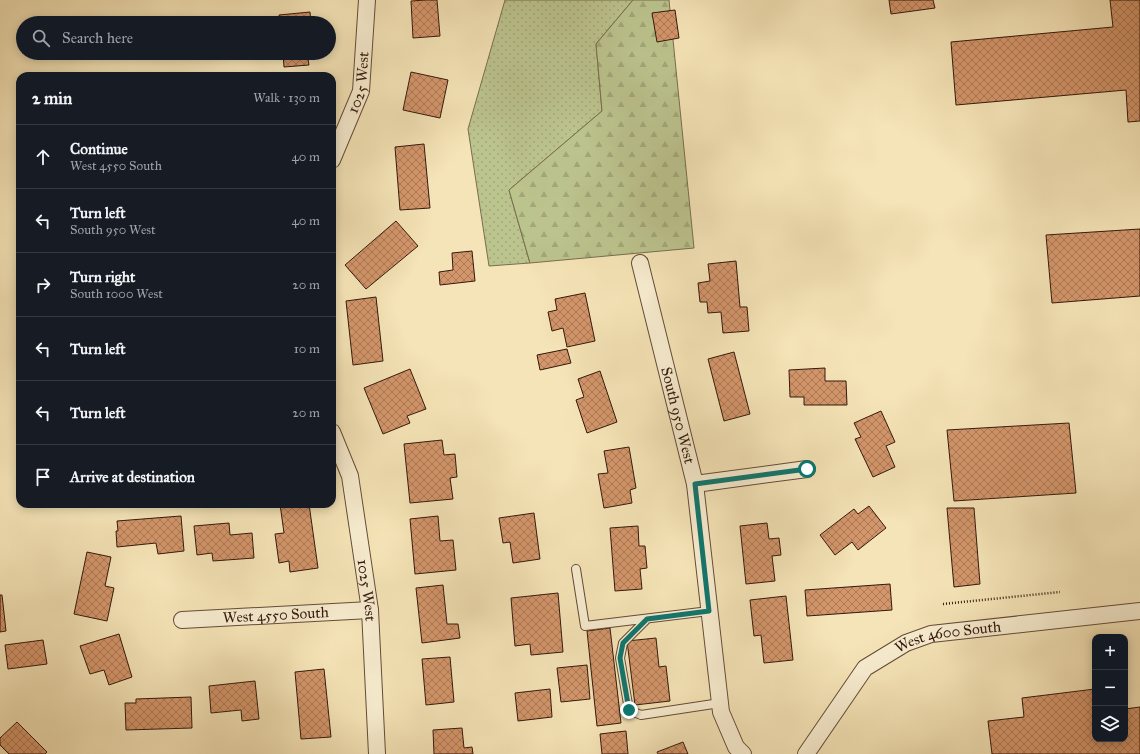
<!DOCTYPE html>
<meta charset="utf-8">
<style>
:root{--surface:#171b24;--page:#242831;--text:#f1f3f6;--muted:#9ea1a6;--line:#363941}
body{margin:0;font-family:"IM FELL Great Primer",serif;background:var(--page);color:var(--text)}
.controls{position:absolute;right:12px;bottom:12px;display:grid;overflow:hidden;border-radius:8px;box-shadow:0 2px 10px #0003}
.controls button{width:36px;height:36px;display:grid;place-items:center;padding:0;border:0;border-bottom:1px solid var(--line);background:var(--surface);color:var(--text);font:20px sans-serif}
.stop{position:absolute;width:12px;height:12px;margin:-9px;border:3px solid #0f766e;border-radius:50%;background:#fff}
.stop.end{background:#0f766e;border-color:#fff;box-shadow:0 1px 4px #0008}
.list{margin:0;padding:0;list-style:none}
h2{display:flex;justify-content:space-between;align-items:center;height:52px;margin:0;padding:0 16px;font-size:17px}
h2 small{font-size:13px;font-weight:400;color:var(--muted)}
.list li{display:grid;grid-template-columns:26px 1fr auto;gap:12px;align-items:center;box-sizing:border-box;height:64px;padding:0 16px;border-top:1px solid var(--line)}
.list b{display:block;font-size:15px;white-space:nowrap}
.list p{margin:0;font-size:13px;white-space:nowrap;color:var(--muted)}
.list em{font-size:13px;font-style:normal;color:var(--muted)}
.icon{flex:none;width:22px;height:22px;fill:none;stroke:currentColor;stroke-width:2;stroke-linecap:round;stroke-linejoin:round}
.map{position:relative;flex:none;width:1140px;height:754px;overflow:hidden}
.search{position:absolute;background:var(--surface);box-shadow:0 2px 10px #0003;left:16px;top:16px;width:320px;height:44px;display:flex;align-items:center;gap:10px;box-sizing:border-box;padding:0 14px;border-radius:22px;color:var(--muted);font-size:15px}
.panel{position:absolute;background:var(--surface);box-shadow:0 2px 10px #0003;left:16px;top:72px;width:320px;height:436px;border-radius:12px}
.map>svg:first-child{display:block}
</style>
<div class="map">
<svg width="1140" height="754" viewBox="0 0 1140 754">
<defs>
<pattern id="grass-dots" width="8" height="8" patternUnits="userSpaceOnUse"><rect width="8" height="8" fill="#bcc48e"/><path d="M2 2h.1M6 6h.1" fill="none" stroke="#a2a879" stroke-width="1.8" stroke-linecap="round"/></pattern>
<pattern id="forest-firs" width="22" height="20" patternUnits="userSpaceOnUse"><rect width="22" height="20" fill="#bcc48e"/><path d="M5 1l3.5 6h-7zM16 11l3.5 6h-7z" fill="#a2a879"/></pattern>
<pattern id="building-cross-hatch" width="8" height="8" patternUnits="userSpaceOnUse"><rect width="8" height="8" fill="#d4966b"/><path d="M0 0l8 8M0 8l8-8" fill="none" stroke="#ad7956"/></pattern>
</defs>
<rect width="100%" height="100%" fill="#f5e4b7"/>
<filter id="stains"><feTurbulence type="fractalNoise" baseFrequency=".005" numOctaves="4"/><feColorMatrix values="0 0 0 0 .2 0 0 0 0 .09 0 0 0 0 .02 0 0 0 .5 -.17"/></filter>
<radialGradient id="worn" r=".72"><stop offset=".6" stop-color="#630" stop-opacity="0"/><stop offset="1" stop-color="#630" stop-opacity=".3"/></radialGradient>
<path fill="url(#grass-dots)" stroke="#786e4e" d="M 505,0 L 633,0 L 596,44 L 602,111 L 509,190 L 530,263 L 489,266 L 468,129 Z"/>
<path fill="url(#forest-firs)" stroke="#786e4e" d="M 633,0 L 669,0 L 694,248 L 530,263 L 509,190 L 602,111 L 596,44 Z"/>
<path fill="url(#building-cross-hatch)" stroke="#33180d" d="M 426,0 L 437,0 L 440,36 L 413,38 L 411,1 Z
M 889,0 L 933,0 L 935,8 L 891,14 Z
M 1110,0 L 1140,0 L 1140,121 L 1128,122 L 1126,90 L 956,105 L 951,42 L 1113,27 Z
M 675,10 L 679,38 L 657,42 L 652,13 Z
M 310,12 L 311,23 L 280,23 L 279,15 Z
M 283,53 L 307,53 L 309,65 L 284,67 Z
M 411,72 L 448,80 L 440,118 L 403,110 Z
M 424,144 L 430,208 L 400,210 L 395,147 Z
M 396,221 L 418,246 L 366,289 L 345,265 Z
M 1140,229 L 1140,296 L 1052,303 L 1046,235 Z
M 472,251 L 475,281 L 440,285 L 439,272 L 453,270 L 452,253 Z
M 736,261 L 740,307 L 747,307 L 749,331 L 723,333 L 721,312 L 708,313 L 707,302 L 700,302 L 698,283 L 710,281 L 708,264 Z
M 585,293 L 595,341 L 567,347 L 563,328 L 552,331 L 548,312 L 557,310 L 555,299 Z
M 376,297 L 383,361 L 353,365 L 346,301 Z
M 567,349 L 571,363 L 540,370 L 537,355 Z
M 734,352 L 750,414 L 724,421 L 708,359 Z
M 825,368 L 825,381 L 846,381 L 847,405 L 804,405 L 804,397 L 790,397 L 789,370 Z
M 410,369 L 426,409 L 407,416 L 410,423 L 383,434 L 364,388 Z
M 600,371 L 617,422 L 587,433 L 576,400 L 584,397 L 578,379 Z
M 881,411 L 895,442 L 886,446 L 895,467 L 873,477 L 855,439 L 861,437 L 854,423 Z
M 1069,423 L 1076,493 L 954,501 L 947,430 Z
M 442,440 L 444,455 L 455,454 L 457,477 L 450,478 L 453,499 L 410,503 L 404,444 Z
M 629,447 L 636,488 L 630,490 L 632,503 L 604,508 L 598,474 L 608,473 L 604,451 Z
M 280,504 L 309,504 L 318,568 L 290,572 L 289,561 L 279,563 L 275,534 L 284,533 Z
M 869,506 L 886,528 L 858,550 L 852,542 L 835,555 L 820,535 L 854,509 L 858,514 Z
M 947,508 L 974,508 L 980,584 L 954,587 Z
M 534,513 L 540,559 L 513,563 L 510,542 L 503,543 L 499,518 Z
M 181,516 L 184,551 L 158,554 L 156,543 L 117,547 L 116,531 L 118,531 L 117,521 Z
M 438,516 L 440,541 L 453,540 L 456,570 L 415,574 L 410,519 Z
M 229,523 L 230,535 L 252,533 L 254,558 L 213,561 L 212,553 L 197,555 L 194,526 Z
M 767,523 L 769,539 L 779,538 L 781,555 L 772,556 L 775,581 L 746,584 L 740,526 Z
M 638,526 L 639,546 L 645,546 L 647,568 L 640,569 L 642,589 L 615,591 L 610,528 Z
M 87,552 L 111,557 L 105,586 L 114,588 L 107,621 L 74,614 Z
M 890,584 L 892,610 L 807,616 L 805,590 Z
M 443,585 L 447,624 L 458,624 L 460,638 L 422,643 L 416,588 Z
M 558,593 L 563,652 L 531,655 L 530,644 L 515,646 L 511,598 Z
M 0,595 L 2,595 L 6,631 L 0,632 Z
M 786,596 L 793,660 L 764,663 L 761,635 L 754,636 L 750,600 Z
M 610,628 L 621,723 L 597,726 L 587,631 Z
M 119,634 L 132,677 L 109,685 L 104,670 L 90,674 L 80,646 Z
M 656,638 L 659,667 L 666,666 L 670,701 L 635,705 L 627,641 Z
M 43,640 L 47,664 L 8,669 L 5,645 Z
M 450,657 L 454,702 L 426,705 L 422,659 Z
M 587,665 L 590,699 L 561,702 L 557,668 Z
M 324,669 L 331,737 L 301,739 L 295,672 Z
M 255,681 L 259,719 L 242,721 L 241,710 L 211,713 L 209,686 Z
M 550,689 L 552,717 L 518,721 L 515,693 Z
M 1095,689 L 1095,739 L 1125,739 L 1125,709 L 1140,707 L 1140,754 L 992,754 L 988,721 L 1024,717 L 1022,698 Z
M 191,697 L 192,728 L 126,730 L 125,703 L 136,703 L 136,699 Z
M 17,722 L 47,752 L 45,754 L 9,754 L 0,745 L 0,738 Z
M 462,728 L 464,748 L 472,747 L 473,754 L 434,754 L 433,730 Z
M 626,731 L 628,754 L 602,754 L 600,734 Z
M 683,742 L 688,754 L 658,754 L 657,752 Z"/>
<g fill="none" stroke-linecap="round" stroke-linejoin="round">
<defs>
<path id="service" d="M 576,569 L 585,626 L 709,611
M 647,619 L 623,643 L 620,658 L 629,710 L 641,715 L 720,703"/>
<g id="minor">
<path id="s1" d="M 332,160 L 361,91 L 367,0"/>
<path id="s2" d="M 640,263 L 695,484 L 721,712 L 736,747 L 743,754"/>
<path id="s3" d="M 332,432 L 350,476 L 370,610 L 377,754"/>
<path d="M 695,484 L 807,469"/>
<path id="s4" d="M 182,620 L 370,610"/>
<path id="s5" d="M 806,754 L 865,668 L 906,643 L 931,634 L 1140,611"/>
</g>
</defs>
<use href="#service" stroke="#644b38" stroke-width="10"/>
<use href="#minor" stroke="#644b38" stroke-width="18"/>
<path stroke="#33180d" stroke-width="2.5" stroke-dasharray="1 2" stroke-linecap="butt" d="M 943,604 L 1060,592"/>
<use href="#service" stroke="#f8edd0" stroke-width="8"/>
<use href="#minor" stroke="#f8edd0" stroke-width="16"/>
</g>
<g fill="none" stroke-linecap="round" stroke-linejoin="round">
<path stroke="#0f766e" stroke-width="5" d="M 629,710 L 620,658 L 623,643 L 647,619 L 709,611 L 695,484 L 807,469"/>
</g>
<g text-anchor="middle" stroke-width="4" stroke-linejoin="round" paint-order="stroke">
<g font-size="15" fill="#33180d" stroke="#f8edd0">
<text dy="5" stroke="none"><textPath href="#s1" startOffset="83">1025 West</textPath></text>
<text dy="5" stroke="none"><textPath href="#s2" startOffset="157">South 950 West</textPath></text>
<text dy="5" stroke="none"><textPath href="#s3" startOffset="163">1025 West</textPath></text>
<text dy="5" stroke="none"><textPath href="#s4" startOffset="94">West 4550 South</textPath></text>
<text dy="5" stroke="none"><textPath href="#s5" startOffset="195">West 4600 South</textPath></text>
</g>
</g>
<rect width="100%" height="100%" filter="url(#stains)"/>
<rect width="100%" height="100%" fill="url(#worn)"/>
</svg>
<div class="controls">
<button>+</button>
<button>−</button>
<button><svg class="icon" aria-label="layers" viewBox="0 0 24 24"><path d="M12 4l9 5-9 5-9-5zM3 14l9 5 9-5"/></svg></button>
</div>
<div class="stop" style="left:807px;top:469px"></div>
<div class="stop end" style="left:629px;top:710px"></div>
<div class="search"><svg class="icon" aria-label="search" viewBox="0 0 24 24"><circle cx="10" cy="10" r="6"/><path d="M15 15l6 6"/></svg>Search here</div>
<section class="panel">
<h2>2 min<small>Walk · 130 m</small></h2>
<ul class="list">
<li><svg class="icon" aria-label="ahead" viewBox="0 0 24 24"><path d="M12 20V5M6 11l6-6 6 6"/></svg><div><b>Continue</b><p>West 4550 South</p></div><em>40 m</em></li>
<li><svg class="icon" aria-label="left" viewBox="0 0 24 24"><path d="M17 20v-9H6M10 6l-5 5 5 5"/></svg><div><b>Turn left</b><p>South 950 West</p></div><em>40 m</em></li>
<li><svg class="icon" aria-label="right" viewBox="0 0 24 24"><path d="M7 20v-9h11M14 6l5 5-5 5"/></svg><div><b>Turn right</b><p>South 1000 West</p></div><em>20 m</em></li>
<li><svg class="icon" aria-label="left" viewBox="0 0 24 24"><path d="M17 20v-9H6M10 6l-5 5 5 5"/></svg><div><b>Turn left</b></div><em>10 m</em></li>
<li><svg class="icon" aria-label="left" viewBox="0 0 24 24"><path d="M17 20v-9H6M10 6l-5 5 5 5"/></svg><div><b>Turn left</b></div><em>20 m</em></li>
<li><svg class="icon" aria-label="arrive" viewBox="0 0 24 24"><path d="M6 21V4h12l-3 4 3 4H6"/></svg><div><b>Arrive at destination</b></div></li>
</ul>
</section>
</div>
